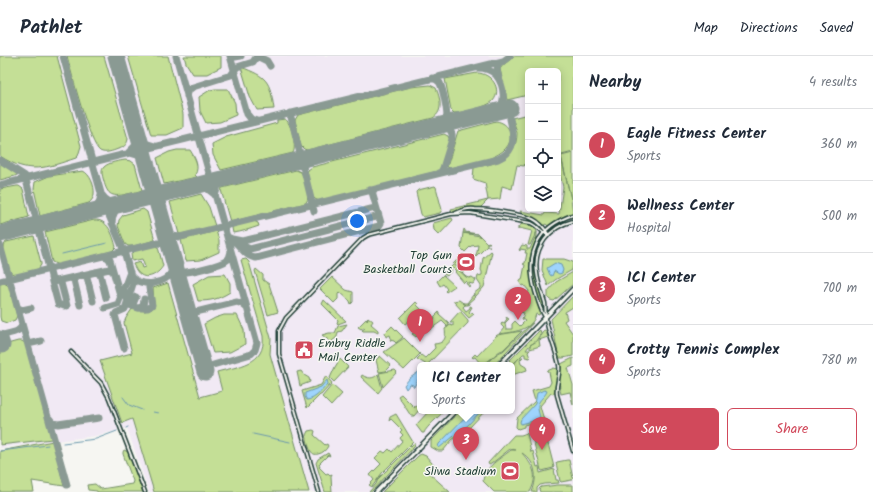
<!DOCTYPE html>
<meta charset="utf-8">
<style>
:root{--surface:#fff;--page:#f6f6f7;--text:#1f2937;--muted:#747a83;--line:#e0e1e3;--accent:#d1495b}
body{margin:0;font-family:Kalam,sans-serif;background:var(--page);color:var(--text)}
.controls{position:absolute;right:12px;top:12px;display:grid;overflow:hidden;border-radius:6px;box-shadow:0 2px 10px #0003}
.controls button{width:36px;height:36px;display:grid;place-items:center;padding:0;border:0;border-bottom:1px solid var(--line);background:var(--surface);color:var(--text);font:20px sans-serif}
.you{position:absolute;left:357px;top:165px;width:14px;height:14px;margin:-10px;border:3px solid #fff;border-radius:50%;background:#1a73e8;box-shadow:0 0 0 6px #1a73e833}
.badge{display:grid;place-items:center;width:26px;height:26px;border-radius:50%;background:var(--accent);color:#fff;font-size:13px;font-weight:700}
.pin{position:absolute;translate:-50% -33px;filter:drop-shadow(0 1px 2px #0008)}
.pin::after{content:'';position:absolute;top:21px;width:14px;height:12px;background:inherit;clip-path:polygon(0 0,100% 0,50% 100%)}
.popup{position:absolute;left:417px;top:306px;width:98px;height:52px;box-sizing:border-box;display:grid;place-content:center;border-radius:6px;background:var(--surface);filter:drop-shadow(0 1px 3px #0005);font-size:13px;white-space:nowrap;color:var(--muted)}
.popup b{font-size:15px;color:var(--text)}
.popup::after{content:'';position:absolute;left:50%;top:100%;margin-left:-8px;border:8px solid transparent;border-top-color:var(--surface)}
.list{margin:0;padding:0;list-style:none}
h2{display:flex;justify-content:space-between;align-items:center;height:52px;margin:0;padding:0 16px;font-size:17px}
h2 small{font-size:13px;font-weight:400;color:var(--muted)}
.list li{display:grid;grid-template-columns:26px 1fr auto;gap:12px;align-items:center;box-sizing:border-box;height:72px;padding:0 16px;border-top:1px solid var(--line)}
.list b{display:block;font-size:15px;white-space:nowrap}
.list p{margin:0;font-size:13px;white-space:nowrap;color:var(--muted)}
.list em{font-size:13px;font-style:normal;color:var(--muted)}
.actions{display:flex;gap:8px;padding:12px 16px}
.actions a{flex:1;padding:9px 0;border:1px solid var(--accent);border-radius:6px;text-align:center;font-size:14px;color:var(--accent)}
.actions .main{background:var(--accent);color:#fff}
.icon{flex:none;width:22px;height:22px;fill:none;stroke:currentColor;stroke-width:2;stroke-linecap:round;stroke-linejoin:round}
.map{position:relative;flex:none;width:573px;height:436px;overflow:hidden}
header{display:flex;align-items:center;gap:24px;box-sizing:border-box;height:56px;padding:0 20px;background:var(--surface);border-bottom:1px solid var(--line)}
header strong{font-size:19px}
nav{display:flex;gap:22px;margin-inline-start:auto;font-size:14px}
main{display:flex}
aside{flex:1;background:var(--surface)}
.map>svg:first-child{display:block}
</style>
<header>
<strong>Pathlet</strong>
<nav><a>Map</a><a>Directions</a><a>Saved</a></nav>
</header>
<main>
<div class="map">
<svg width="573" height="436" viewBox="0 0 573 436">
<rect width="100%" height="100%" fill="#f6f6f2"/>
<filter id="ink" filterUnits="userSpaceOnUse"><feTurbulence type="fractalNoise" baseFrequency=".025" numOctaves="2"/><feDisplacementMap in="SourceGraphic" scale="8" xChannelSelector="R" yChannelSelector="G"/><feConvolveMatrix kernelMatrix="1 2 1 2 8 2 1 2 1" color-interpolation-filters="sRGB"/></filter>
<g filter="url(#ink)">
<path fill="#f1e9f4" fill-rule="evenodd" d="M 0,0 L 573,0 L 573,436 L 149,436 L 127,372 L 95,380 L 0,392 ZM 528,15 L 558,15 L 558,153 L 528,153 ZM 420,309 L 512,309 L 512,355 L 420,355 Z"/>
<path fill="#c4df96" stroke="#728e65" d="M 0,0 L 57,0 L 81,90 L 78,100 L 76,102 C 46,112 29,119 0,100 Z
M 67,0 L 104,0 L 128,83 C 127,89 123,92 118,93 C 113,95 105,98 100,95 C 90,89 71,15 67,0 Z
M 128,0 L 168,0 L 183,58 L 183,72 L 167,79 L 151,79 Z
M 184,0 L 221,0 L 221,11 L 207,18 L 193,18 L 186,7 Z
M 513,0 L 573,0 L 573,96 L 558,100 L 558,15 L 528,15 L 528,39 L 507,44 L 500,13 C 503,7 510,6 513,0 Z
M 241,11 C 267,21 270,24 274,53 L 257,54 L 250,41 Z
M 477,17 C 491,17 503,33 493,45 C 488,51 461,57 454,57 L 451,54 L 445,23 Z
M 430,29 L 436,32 C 440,42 444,55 433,62 L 307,94 L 304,93 L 301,90 L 295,64 L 298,59 L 411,31 Z
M 215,33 L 228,33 L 235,47 L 236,59 L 220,66 L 206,67 L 200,55 L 199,41 L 210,34 Z
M 528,58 L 528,110 L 525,110 L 525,108 L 524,110 L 517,109 L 512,133 L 502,130 L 500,143 L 488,144 L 480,152 C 475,151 471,151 466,152 C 461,153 457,156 452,156 L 451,153 L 488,144 L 485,127 L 473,123 L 474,111 C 494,109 517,103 517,77 C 516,72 514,67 512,62 Z
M 285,63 C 291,66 297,91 293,97 L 221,114 L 213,99 L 212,88 L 226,81 L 277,67 L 277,64 Z
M 496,65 C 503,66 508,70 510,76 C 516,103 468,108 450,112 L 447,111 L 458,75 Z
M 444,78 L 448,80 L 450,84 L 441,112 L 438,115 L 319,145 L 315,143 L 313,141 L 307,117 L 308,114 L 312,111 Z
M 177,94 L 190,94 C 195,102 200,110 195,119 L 197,121 L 164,128 L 157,102 L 169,96 Z
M 573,97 L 573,143 L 571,144 L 573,156 L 559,163 L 548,170 L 546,168 L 543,170 L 534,162 L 522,158 L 520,155 L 544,159 L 545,157 L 559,158 L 563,131 L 558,111 L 558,101 L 561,101 L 571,143 L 561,100 Z
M 125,104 L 131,105 L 135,108 L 142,134 C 137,136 132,137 127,138 C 110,142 107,138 103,122 C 102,118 101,114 104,111 C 109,106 120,105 125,104 Z
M 0,107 L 17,117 L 17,119 L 15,120 L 0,124 Z
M 296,114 L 301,116 C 305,123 311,140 306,147 L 230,166 L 221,134 L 222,132 Z
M 83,115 C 90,118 95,130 94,138 C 94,142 91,145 89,147 L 40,160 L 34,133 L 35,126 L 49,120 Z
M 17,130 L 19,130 L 23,133 L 29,161 L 0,169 L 0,133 Z
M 435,130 L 436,131 L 442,154 L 440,157 L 423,161 L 421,158 L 416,136 L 418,134 Z
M 201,138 L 209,151 L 215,170 L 181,178 L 179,178 L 170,146 Z
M 143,153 L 147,156 L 155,184 L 134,190 L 128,190 L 125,188 L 118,170 L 119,164 L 123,159 Z
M 452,162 L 453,164 L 439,179 L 434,174 L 433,167 Z
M 94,164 C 108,163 113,179 116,191 L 112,195 L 58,209 L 52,206 L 45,176 Z
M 254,165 L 258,167 L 259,170 C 250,173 242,176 233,177 L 232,172 L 233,170 Z
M 522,168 L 532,170 L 537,175 L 530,189 L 528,189 L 532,175 L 519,172 L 518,174 L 518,171 Z
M 464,173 L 465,174 L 465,176 L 478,178 L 487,187 L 489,186 L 490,187 L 487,187 L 487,190 L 490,190 L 488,191 L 487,190 L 479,198 L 479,197 L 475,201 L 477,196 L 478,189 L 471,190 L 465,196 L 461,192 L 463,177 L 480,180 L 478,178 L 463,177 Z
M 216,175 L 219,184 L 219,196 L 201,204 L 186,205 L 181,184 Z
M 537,176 C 538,184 531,194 530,203 C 528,221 535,239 540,256 L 539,259 L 536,258 C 532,275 513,276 499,278 L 504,272 L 501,269 L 502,266 L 504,267 L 507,263 L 506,261 L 509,263 L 505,267 L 506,273 L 512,273 L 512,268 L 515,265 L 520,270 L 525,265 L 522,263 L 524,257 L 516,255 L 530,240 L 528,237 L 529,235 L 524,229 L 522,230 L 520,227 L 520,224 L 522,224 L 525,209 L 523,208 L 525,207 L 527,197 L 525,197 L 526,194 L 520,193 L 520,195 L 519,194 L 522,189 L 527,190 L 527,193 L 530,193 Z
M 34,180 L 41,207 L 41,209 L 38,213 L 16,219 L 11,217 C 7,210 0,193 6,186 Z
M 154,190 L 158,191 L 163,210 C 159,217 149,224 141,219 C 137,217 135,212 133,208 L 140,206 L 142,212 L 145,211 L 142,203 L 132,205 L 131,198 L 134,195 Z
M 491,195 L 492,196 L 484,231 L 476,240 L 473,238 L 481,232 L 481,230 L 477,224 L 478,220 L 482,219 L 482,216 L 481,214 L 483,202 Z
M 463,198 L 464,199 L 455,208 L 464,200 L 472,207 L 463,217 L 457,212 L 461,214 L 457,209 L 457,211 L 453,208 Z
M 246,203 L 249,206 L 271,282 L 270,298 L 309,436 L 154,436 L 132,363 L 122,367 L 100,305 L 132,297 L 124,267 L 126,262 L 132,253 L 145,255 L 152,253 L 154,248 L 153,232 L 168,227 L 200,341 L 222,335 L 217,316 C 238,310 266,309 263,280 L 241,204 Z
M 543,203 L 564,203 L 573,206 L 572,214 L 555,224 L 548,230 L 542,214 Z
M 453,209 L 466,221 L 469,222 L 472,221 L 476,224 L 473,228 L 468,227 L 470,229 L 469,231 L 467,228 L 466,228 L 467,226 L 466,225 L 464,227 L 455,216 L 456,215 L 453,212 L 451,214 L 452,215 L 448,218 L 447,220 L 444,218 Z
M 256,213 L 263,219 L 263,224 L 269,228 L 278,256 L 268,259 L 255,215 Z
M 534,213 L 544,251 L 543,253 C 539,247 531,219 534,213 Z
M 573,216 L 573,228 L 554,245 L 550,244 L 548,242 L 548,235 L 556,226 Z
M 225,218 L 230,227 L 230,236 C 219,243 211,245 198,245 L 193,228 L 209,219 Z
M 443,219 L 455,230 L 446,236 L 445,235 L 447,233 L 443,228 L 440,230 L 437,225 Z
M 332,221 L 346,234 L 353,236 L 353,246 L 351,248 L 350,245 L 340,236 L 338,238 L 338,243 L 334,247 L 320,233 Z
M 4,227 L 9,230 L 17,260 L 15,264 L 7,267 L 1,265 L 0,261 L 0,228 Z
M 473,239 L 475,241 L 467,248 L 470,248 L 468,249 L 465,249 L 463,251 L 466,255 L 470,252 L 470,250 L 472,251 L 469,256 L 471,258 L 472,256 L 474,258 L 469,262 L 453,245 L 459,244 L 466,249 L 463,247 L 467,247 Z
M 573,240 L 573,251 L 565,256 L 567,263 L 564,265 L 573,278 L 573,300 L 563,302 L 559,302 L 551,263 Z
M 324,244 L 346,265 L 338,268 L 337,267 L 338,264 L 322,248 Z
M 416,246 L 418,248 L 417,249 L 423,255 L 405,268 L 400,262 Z
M 460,255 L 468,264 L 468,267 L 427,309 L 417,303 L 421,299 L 425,302 L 435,292 L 434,288 C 446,287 446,281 445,273 L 450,269 L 453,270 L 453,266 L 450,266 Z
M 439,256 L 439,258 L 449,267 L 448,271 L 446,271 L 447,270 L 442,265 L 428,275 L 421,275 L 416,281 L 412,278 L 424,268 L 426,269 L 425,268 L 433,262 L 435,263 L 434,261 Z
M 224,259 L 237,259 L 244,274 L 245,288 L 230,296 L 213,297 L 204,268 L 215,262 Z
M 368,261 L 367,265 L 368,261 L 373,265 L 371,268 L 378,274 L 378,277 L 374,275 L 363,275 L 362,274 L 365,272 L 364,271 L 361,273 L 358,271 Z
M 532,267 L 533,267 L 494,309 L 484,308 C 490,305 497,296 503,295 Z
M 347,268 L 342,275 L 338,276 L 337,281 L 331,286 L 322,279 L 329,277 L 335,277 L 338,270 Z
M 392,270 L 403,281 L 396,287 L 394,285 L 390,284 L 391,282 L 390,279 L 386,281 L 385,277 Z
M 540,274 L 541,277 L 536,285 L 529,290 L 526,294 L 530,294 L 528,296 L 530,302 L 525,301 L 525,298 L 523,298 L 512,309 L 505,309 Z
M 544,274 L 546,275 L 548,281 L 539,284 L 540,290 L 530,293 L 530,289 L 537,285 Z
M 522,275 L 503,294 C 494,296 490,309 480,307 L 475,301 L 473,302 L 472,301 L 475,298 L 477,300 L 497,279 Z
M 404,282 L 420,298 L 404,314 L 384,296 Z
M 18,285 L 22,285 L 25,287 L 52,383 L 0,389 L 0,290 Z
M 380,300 L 391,310 L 386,315 L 379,316 L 376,304 Z
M 520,301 L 523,301 L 520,304 L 521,308 L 526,311 L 527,314 L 512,319 L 512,310 Z
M 573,302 L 573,310 L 568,312 L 573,329 L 573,349 L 570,336 L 561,338 C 558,328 561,319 561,308 Z
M 340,303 L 348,311 L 334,326 L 330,322 L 335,311 Z
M 554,312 L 557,313 L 558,315 L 554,337 L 553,338 L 551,337 L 540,350 L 544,364 L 524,369 L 524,371 L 518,373 L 516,371 L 517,362 L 535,345 L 532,335 L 549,330 L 551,326 L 549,316 L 547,315 Z
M 395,314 L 397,316 L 383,331 L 379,317 Z
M 301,315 L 304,319 L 309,322 L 310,326 L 300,330 L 297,316 Z
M 378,318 L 382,332 L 378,337 L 361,321 L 362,319 C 368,323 374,323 378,318 Z
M 326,320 L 332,327 L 321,339 L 320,339 L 307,352 L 302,335 L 321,329 Z
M 332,329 L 342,338 L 331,350 L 322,341 Z
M 401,338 L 415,352 L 414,350 L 417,350 L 420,353 L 414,360 L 411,360 L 398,340 Z
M 429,355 L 444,355 C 439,361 426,371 424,377 L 422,377 L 416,369 Z
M 460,355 L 485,355 L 470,371 L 452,384 L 443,395 L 438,395 L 431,391 L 431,385 Z
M 396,358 L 413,386 L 382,417 L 372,431 L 369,429 L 374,424 L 370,419 L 381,408 L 375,402 L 382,395 L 385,397 L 389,393 L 392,396 L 402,385 L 400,382 L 403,379 L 400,376 L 402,374 L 391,363 L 389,365 L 390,361 Z
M 544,372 L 554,411 L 553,412 L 542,415 L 541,414 C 538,401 534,389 531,376 Z
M 313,374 L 315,375 L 314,379 L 325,389 L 327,388 L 328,390 C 326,394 323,397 318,398 C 309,401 308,385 306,379 L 308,375 Z
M 527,377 L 531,396 L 533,395 L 537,411 L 539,410 L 540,417 L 554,413 L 556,424 L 558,424 L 559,427 L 545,428 L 540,429 L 537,432 L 537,436 L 532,436 C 538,421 536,406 522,397 C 533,410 539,419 530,436 L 494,436 L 483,425 C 484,411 501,402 511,394 L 516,394 L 510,393 L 491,408 L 489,409 L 488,407 L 514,379 L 521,379 Z
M 53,385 L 64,430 L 32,425 L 34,436 L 0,436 L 0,395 Z
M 414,387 L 415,390 L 371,436 L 369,436 L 376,428 L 378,423 Z
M 124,394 L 128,396 L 143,436 L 97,436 L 97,435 L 88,434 L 87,429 L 95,428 L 101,433 L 132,428 L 133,425 L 123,398 L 123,396 Z
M 328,397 L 330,400 L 328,399 L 319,408 L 320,410 L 319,411 L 326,418 L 328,417 L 330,419 L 332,418 L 331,421 L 332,436 L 325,436 L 316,407 L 318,403 Z
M 421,398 L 426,400 L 437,413 L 435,416 L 432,412 L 429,417 L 450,436 L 382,436 L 418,400 Z
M 567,404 L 569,404 L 573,422 L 572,424 L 561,426 L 560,425 L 556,407 L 557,406 Z
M 558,429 L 573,429 L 573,436 L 540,436 L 539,433 L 541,431 Z"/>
<path fill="#9ed4fd" stroke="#6b98ad" d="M 555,207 L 561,209 L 563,214 L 562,217 L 559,218 L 554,215 L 552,220 L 550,219 L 547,212 Z
M 420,315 L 420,321 L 417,325 L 414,331 L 413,329 L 410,328 L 406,333 L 404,329 L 410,322 Z
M 327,324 L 328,328 C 322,334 316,343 307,344 L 305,341 L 305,337 L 321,331 Z
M 544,334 L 547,335 C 545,341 539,343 538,349 C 537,354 540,358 540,363 L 521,368 L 520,366 L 521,363 L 535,348 L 537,337 Z
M 471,355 L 481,355 L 468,369 L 439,392 L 438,391 L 439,388 Z"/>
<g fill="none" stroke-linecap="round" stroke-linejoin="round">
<path stroke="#6b98ad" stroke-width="1" d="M 62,198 L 107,187
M 123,341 L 129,349 L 142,354
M 153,356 L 158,357
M 126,372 L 128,371
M 253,378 L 290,386
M 63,387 L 96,383 L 117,375
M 0,395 L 48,389"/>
<path stroke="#8a9a93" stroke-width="7" d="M 63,0 L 104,148 L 124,195 L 133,228 L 125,253 L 116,257 L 115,259 L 124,292
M 176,0 L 257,287 L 255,294 L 251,298 L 213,309
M 230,0 L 247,58 L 251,63 L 257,65
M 232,0 L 235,1 L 241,0
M 257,0 L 267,5 L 270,10
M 118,6 L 119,0
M 478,12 C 485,12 491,14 496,19 C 504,29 508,50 494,56
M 432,22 C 435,23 438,24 440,27 C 443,34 449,60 446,66 L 440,70
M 499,23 L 497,14 L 498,9 L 510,0
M 187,40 L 189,34 L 193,31 L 231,19 L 237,11 L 253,6 L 257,0
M 290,57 L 314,155
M 138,78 L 145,87 L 155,90
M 129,96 L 136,89 L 138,78
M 130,97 L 140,100 L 147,109
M 0,104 L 25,120 L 52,224 L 57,225 L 109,213 L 113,215
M 290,106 L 299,107 L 303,112
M 303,112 L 305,105 L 313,101
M 438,117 L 441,116 L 443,112 L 452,83 L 452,78 L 449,72 L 440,70
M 0,129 L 503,5
M 195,130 L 205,131 L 214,138
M 216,137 L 218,129 L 224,123
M 102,139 C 108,148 116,149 125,147
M 85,157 C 94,154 100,149 101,139
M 112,167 C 112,158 115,152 123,148
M 165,173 L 172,180 L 180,181 L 498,103 C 517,95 514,80 510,63
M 230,182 C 240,188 244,201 256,202 L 379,170 L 381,167 L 372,136 L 370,134
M 232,183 L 242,185 L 247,184 L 375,152 L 376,150
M 0,189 L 67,429
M 241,189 L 250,193 L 376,161 L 378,159
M 103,200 L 107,201 L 110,204 L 120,239
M 175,210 L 182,216 C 188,217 222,209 227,204 C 230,202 230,199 231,195
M 96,216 L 100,218 L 106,242
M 84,219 L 87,221 L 93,245
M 131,220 C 141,232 166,229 172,215 C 174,210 174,206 173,202
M 51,222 L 58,248 L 64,250 L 66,245
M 71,222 L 74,224 L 80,249
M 0,225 L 157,187 L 166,188 L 172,196
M 58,225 L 61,227 L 67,250
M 124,234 L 129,249 L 138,252 L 148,252 L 152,249 L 149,232
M 185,245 L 189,253 L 196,256 L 237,246 L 242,248 L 247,252
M 128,249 L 133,248 L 136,241
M 18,252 L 22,254 L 31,252
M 105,252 L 118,248 L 130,216
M 139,252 L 143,250 L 144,243
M 0,280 C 8,277 22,277 22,268
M 28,288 L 41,285
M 49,362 L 53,367 L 58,368 L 99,362"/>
<path stroke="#8a9a93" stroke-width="17" d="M 116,0 L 205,316
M 0,178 L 510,52
M 0,283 L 2,289"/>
<defs>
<path id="street" d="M 456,157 C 462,154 468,152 475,153 C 486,153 523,158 533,163 C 539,166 545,173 548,178
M 573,165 C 549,171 533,192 537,217 C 538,227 542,237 545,247 C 546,254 545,261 547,268 C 550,282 556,295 559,309 C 561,319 555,329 557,339 L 573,395
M 545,261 C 540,253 538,245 535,235 C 525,199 536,171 573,159
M 71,296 L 101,327 L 109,342 L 145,436
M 319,436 L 279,298 L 279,275 L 286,262 L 363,182 L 368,179 L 451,158 L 470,157 L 531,167 C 538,170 541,176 548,179"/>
<path id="secondary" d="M 499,309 L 573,233
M 376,436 L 455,355"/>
</defs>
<use href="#street" stroke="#1f3d34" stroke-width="5"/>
<use href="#secondary" stroke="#1f3d34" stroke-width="6"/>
<use href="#street" stroke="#f6f6f2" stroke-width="2"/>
<use href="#secondary" stroke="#f6f6f2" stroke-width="3"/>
</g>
</g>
<defs>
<symbol id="stadium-square" viewBox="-11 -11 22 22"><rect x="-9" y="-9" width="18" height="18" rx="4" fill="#d1495b" stroke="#f6f6f2"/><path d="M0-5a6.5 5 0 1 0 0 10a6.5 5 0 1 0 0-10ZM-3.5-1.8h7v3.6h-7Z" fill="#fff"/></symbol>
<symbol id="civic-square" viewBox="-11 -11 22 22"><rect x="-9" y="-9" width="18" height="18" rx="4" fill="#d1495b" stroke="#f6f6f2"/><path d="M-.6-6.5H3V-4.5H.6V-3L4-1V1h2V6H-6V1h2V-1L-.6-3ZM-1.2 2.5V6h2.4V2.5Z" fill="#fff"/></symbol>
</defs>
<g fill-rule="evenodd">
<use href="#stadium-square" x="455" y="195" width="22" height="22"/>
<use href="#civic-square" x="293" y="283" width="22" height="22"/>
<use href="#stadium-square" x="499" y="404" width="22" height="22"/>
</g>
<g text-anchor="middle" stroke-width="3" stroke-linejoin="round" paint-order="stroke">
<g font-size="12" fill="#1f3d34" stroke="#f6f6f2" text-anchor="end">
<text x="452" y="203">Top Gun<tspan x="452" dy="14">Basketball Courts</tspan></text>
<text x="318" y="291" text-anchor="start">Embry Riddle<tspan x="318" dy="14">Mail Center</tspan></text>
<text x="496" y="419">Sliwa Stadium</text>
</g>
</g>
</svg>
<div class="controls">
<button>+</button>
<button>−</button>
<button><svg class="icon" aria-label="locate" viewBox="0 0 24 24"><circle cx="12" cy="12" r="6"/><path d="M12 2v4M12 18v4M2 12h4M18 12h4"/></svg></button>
<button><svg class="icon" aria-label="layers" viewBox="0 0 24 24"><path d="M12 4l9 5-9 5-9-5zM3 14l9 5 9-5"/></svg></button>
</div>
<div class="you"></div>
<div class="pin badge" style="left:420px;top:286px">1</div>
<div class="pin badge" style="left:518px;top:264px">2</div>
<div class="pin badge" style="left:466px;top:404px">3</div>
<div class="popup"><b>ICI Center</b>Sports</div>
<div class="pin badge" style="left:542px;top:394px">4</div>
</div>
<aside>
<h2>Nearby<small>4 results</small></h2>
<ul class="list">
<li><span class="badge">1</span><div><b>Eagle Fitness Center</b><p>Sports</p></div><em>360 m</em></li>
<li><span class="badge">2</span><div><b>Wellness Center</b><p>Hospital</p></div><em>500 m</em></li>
<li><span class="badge">3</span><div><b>ICI Center</b><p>Sports</p></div><em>700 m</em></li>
<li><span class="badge">4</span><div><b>Crotty Tennis Complex</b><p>Sports</p></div><em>780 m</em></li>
</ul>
<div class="actions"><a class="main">Save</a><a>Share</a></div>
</aside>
</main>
